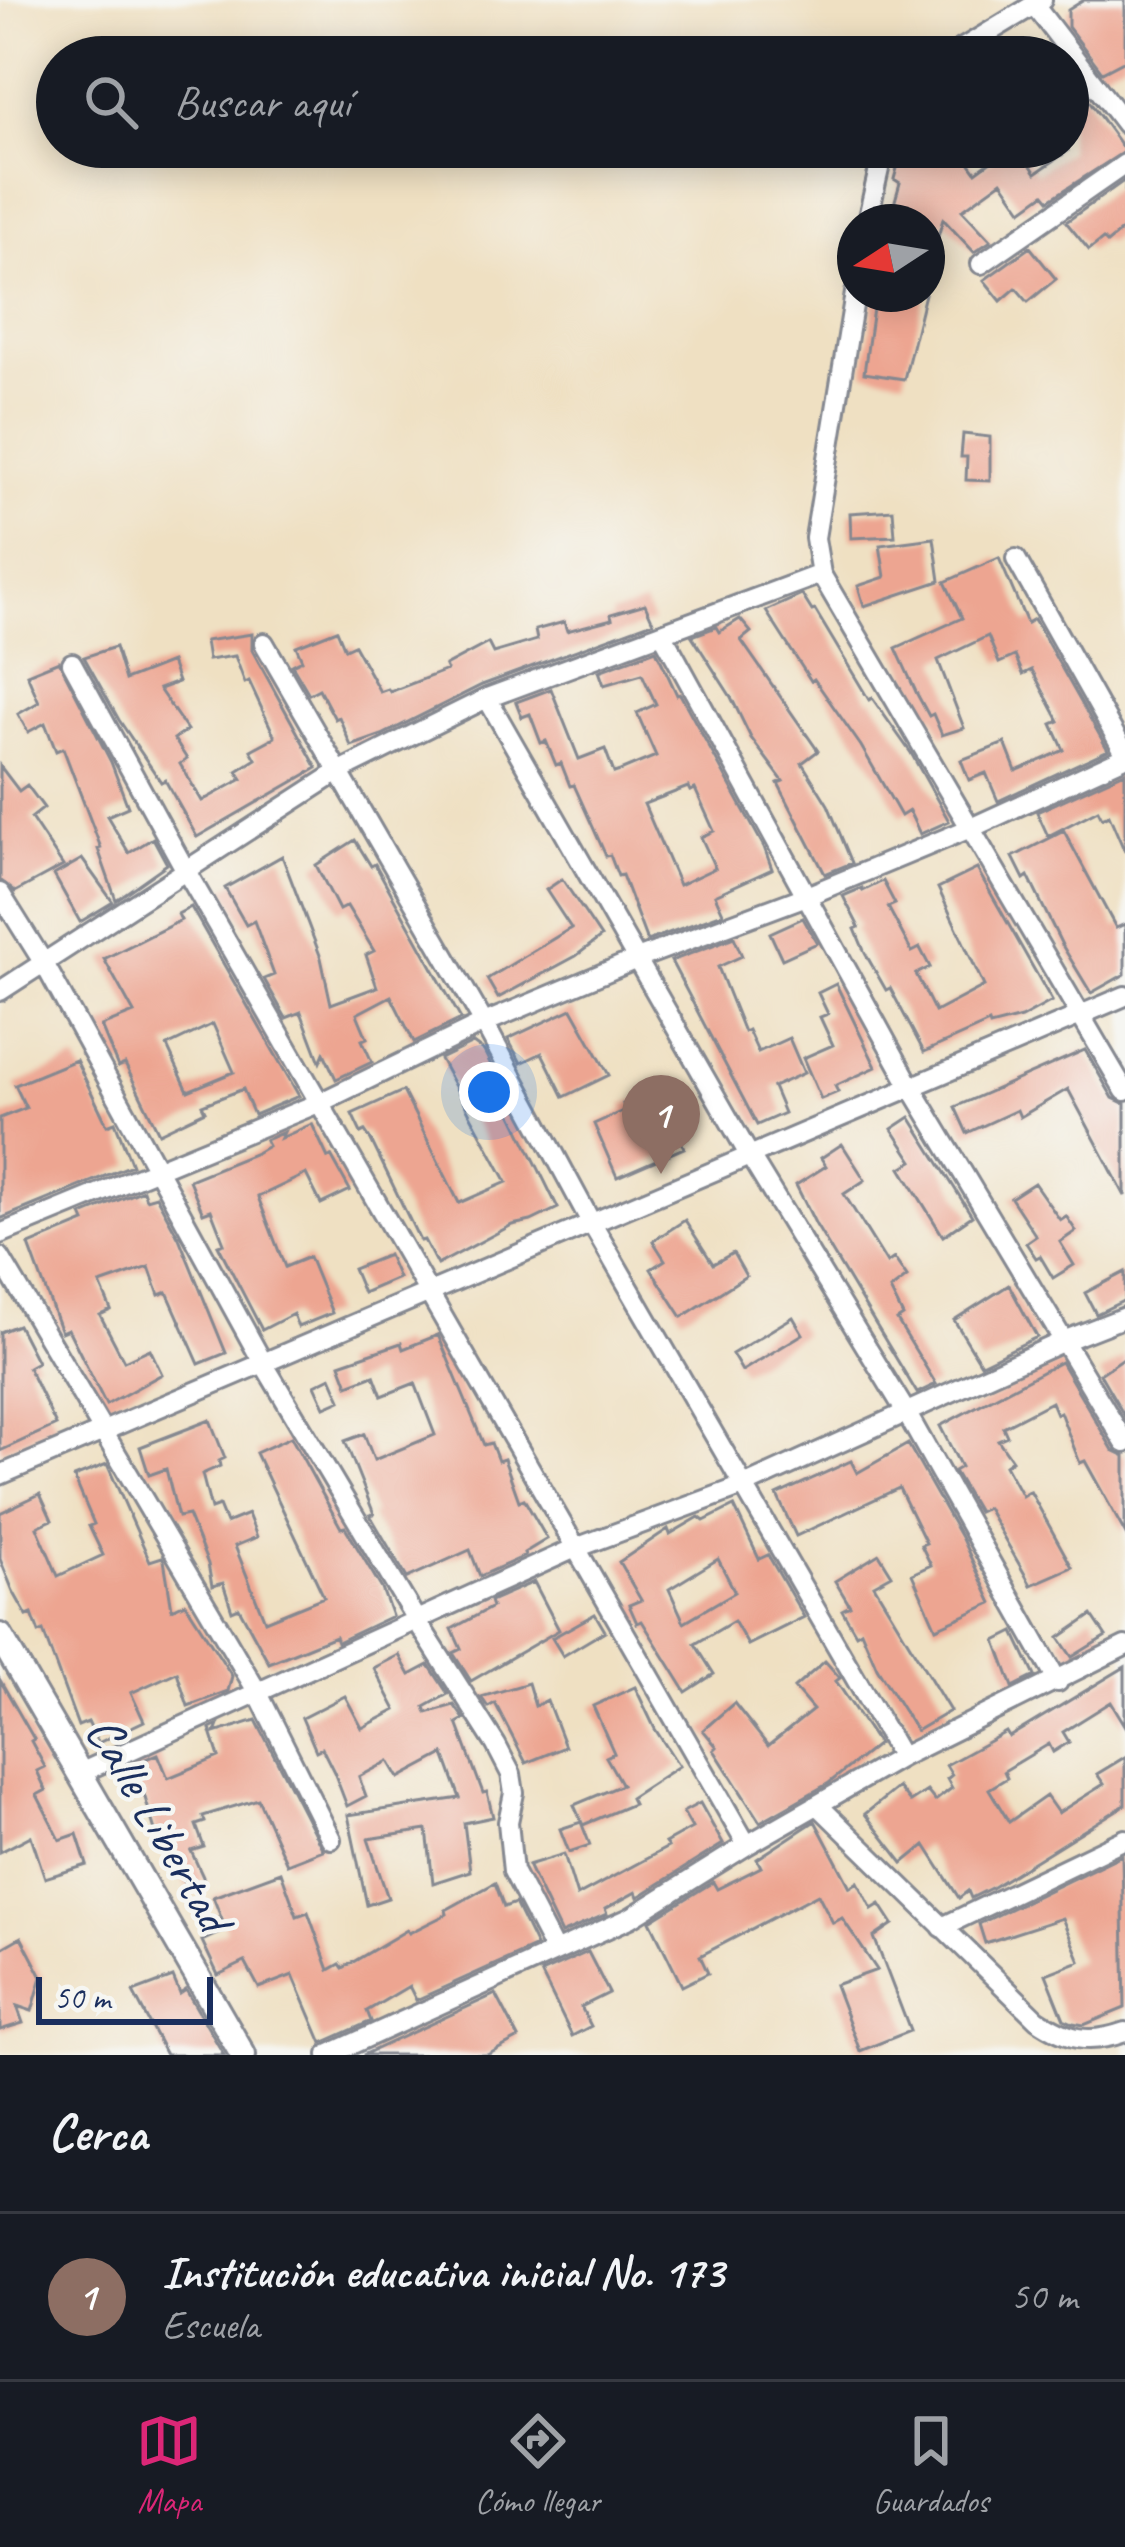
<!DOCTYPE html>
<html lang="es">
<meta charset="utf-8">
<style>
:root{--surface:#171b24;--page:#242831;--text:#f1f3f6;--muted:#9ea1a6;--line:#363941;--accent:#db2777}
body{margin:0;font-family:Caveat,sans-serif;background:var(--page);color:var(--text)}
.compass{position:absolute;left:837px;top:204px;width:108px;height:108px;border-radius:50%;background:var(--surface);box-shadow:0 6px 30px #0003;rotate:258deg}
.scale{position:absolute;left:36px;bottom:30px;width:177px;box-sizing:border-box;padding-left:12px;border:6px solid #1b2f5e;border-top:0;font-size:33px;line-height:42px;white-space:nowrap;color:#1b2f5e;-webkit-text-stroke:9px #f6f6f2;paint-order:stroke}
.you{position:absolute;left:489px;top:1092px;width:42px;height:42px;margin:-30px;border:9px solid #fff;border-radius:50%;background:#1a73e8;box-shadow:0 0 0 18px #1a73e833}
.badge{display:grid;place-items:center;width:78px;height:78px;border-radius:50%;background:var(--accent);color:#fff;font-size:39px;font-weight:700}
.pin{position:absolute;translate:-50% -99px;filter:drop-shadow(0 3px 6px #0008)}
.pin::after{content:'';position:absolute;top:63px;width:42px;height:36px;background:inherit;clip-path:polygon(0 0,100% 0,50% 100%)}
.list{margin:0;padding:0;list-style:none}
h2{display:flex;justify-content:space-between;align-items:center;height:156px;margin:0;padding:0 48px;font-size:51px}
h2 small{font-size:39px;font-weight:400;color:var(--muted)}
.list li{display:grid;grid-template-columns:78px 1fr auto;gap:36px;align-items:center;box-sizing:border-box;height:168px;padding:0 48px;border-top:3px solid var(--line)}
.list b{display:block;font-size:45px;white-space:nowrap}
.list p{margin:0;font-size:39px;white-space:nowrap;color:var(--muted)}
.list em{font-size:39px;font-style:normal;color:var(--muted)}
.icon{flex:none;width:66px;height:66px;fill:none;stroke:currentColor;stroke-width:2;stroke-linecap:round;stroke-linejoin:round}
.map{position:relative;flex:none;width:1125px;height:2055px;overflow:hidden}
.search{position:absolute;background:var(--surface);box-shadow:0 6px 30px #0003;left:36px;right:36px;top:36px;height:132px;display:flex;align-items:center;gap:30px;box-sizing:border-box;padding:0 42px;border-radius:66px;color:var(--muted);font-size:45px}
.sheet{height:324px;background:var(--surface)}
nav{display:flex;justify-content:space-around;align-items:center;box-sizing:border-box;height:168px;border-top:3px solid var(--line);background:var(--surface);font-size:33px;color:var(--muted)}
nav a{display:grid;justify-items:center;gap:6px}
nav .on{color:var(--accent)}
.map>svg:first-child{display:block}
</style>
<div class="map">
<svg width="1125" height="2055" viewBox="0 0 1125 2055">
<rect width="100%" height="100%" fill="#f6f6f2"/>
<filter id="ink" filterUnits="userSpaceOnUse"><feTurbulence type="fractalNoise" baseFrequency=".00833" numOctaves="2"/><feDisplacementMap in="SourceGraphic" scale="24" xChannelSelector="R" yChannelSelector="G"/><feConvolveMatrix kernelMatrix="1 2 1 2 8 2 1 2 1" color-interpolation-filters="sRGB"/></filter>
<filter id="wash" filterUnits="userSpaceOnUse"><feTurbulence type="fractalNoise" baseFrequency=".004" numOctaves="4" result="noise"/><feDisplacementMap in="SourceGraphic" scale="48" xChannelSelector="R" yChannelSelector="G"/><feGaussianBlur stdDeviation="2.7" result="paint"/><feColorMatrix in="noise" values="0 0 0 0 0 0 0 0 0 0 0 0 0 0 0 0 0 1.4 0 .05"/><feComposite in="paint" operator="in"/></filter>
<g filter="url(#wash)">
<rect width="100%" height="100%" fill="#efe0c2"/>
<g id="blocks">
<path fill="#eda591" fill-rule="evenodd" d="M 1084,0 L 1125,0 L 1125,60 L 1102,72 L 1068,27 L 1068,10 Z
M 1068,72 L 1125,151 L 1049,200 L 1044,194 L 1022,210 L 1002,181 L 962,210 L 991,241 L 974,252 L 943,219 L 932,258 L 927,257 L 927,222 L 889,222 L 900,183 L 894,179 L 903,147 L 958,147 L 976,172 L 1010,147 L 1018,147 L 1036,173 L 1068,151 Z
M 1125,180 L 1125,228 L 1107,243 L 1103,239 L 1089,250 L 1066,222 Z
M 1030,247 L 1056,279 L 1028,302 L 1016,288 L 1001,301 L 984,280 Z
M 875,294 L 925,294 L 904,379 L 864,373 Z
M 963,434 L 990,437 L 990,481 L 966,480 L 967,457 L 961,457 Z
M 893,510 L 895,536 L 851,538 L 850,513 Z
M 934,538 L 940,581 L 864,606 L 858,586 L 885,577 L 880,545 Z
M 999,558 L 1027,623 L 1034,619 L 1108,750 L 998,801 L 986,773 L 969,780 L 961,760 L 1005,743 L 1016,771 L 1064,750 L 1052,724 L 1059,721 L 1032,670 L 1023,674 L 1015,656 L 999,663 L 988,636 L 938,660 L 964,728 L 942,735 L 933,714 L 929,716 L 917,694 L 896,648 L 962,618 L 945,582 Z
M 802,595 L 812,611 L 815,610 L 869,700 L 872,698 L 911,753 L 949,821 L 920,834 L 909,811 L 901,816 L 861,746 L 814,679 L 811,681 L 766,611 Z
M 645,604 L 653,622 L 482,685 L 382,735 L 351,746 L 339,717 L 335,719 L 319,689 L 309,694 L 292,665 L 302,660 L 296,646 L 337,630 L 345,649 L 354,645 L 380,692 L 388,689 L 390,692 L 447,670 L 445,666 L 488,643 L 493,653 L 537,640 L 535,630 L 564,622 L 567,631 L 612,619 L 611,614 Z
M 740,619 L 751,632 L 741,640 L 818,751 L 802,763 L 828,805 L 852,863 L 825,874 L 778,783 L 783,781 L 751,738 L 731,697 L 692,636 L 716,627 L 719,632 Z
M 252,634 L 252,650 L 317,768 L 197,837 L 165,780 L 161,782 L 119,720 L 84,657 L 115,647 L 125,680 L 171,662 L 178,682 L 159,689 L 187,730 L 174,739 L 187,759 L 180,764 L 202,801 L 242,779 L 237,771 L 256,759 L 251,750 L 275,737 L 249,681 L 245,683 L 235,656 L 208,660 L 205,641 Z
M 656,650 L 677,695 L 680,694 L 764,847 L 772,869 L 715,895 L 723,913 L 647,941 L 622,875 L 618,876 L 610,855 L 606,856 L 574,785 L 570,786 L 561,763 L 556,765 L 546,741 L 541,743 L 530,714 L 522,717 L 516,702 L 551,689 L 579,759 L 605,749 L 614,773 L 620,771 L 656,756 L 637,713 L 656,704 L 642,674 L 604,685 L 599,671 ZM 688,787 L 690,791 L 695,789 L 714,831 L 701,837 L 715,868 L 679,885 L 644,804 Z
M 59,661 L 111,762 L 128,807 L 107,816 L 129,853 L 153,838 L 167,864 L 116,900 L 98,849 L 101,848 L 63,748 L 56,751 L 45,723 L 28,732 L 18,714 L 39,702 L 27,674 Z
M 0,766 L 19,791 L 27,785 L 44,808 L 31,818 L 63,866 L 15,892 L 0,880 Z
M 1125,772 L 1125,852 L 1109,815 L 1102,818 L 1098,810 L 1048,836 L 1037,812 Z
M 1064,831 L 1116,928 L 1125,924 L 1125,974 L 1091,993 L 1062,945 L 1028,876 L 1024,879 L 1013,857 Z
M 355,840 L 371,866 L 375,864 L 461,1019 L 414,1042 L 391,996 L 357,1014 L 367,1038 L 362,1040 L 372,1062 L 336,1079 L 324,1053 L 320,1062 L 301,1012 L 286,1018 L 264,979 L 274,975 L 254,921 L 246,925 L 225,888 L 282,856 L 321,958 L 331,1004 L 377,987 L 366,955 L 374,951 L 347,906 L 339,910 L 316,865 Z
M 82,859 L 113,902 L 80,922 L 54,875 Z
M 977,869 L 1052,1001 L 1021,1018 L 990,1026 L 989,1023 L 924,1052 L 890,988 L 886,990 L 865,953 L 855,929 L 859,927 L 843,896 L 862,888 L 863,891 L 883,881 L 895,904 L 888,907 L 912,952 L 920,948 L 930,967 L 916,974 L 935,1012 L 984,986 L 938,888 Z
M 562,879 L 601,937 L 576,956 L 498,998 L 487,979 L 571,928 L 546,890 Z
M 191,907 L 299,1096 L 254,1115 L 243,1089 L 202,1105 L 205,1111 L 159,1133 L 125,1064 L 118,1067 L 101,1026 L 134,1013 L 104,959 L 181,920 L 178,914 ZM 213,1024 L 234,1072 L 188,1091 L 167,1046 Z
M 803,918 L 817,943 L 782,959 L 770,933 Z
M 734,937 L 742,956 L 718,967 L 744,1032 L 748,1030 L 758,1052 L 789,1038 L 804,1073 L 773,1087 L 784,1113 L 757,1125 L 671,961 Z
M 836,984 L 876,1067 L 835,1086 L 838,1092 L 821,1099 L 803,1058 L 833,1045 L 820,1017 L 828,1014 L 818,993 Z
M 572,1009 L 609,1075 L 564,1097 L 542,1053 L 521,1063 L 508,1039 Z
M 473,1043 L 484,1051 L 496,1075 L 493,1076 L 558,1208 L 531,1221 L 512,1225 L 437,1265 L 424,1240 L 420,1241 L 371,1140 L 365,1131 L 361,1133 L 352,1114 L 403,1091 L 459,1203 L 507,1182 L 440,1059 Z
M 1085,1050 L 1113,1098 L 1125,1104 L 1125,1196 L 1068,1089 L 1020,1117 L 1017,1110 L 967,1133 L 955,1107 Z
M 76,1060 L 107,1125 L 115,1122 L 132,1165 L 0,1219 L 0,1118 L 26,1108 L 15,1085 Z
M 646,1098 L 655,1135 L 674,1126 L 684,1148 L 617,1177 L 594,1124 L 625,1110 L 623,1104 Z
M 910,1117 L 972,1216 L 943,1236 L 901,1168 L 913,1161 L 892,1129 Z
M 312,1124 L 328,1158 L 331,1156 L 350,1190 L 321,1204 L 306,1174 L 258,1197 L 285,1267 L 309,1257 L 332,1313 L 298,1327 L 293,1314 L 262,1330 L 218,1245 L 224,1243 L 211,1210 L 203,1213 L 189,1180 L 256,1153 L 268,1146 L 265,1140 L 284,1132 L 281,1138 Z
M 842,1144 L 865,1180 L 844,1194 L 887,1263 L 894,1258 L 907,1277 L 890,1290 L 903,1316 L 897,1320 L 936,1384 L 917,1393 L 816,1225 L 796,1185 L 826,1166 L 821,1158 Z
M 1034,1183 L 1060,1220 L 1066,1216 L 1076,1231 L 1060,1242 L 1074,1265 L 1053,1278 L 1040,1256 L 1036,1258 L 1026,1243 L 1036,1236 L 1011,1198 Z
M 143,1190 L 146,1199 L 156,1196 L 179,1238 L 226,1353 L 199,1364 L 167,1292 L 159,1295 L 149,1267 L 100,1284 L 111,1310 L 100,1315 L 124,1361 L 150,1349 L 162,1374 L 106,1405 L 68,1329 L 61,1332 L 29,1245 L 85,1222 L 82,1215 Z
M 685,1220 L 713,1264 L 733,1253 L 746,1276 L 682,1317 L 651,1269 L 665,1260 L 653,1241 Z
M 388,1255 L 398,1278 L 363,1293 L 353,1269 Z
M 1125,1272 L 1125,1300 L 1096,1314 L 1085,1293 Z
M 1009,1285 L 1037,1337 L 981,1364 L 954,1320 Z
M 793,1317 L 803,1334 L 742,1371 L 732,1354 Z
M 18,1325 L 37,1362 L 28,1367 L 56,1425 L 0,1451 L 0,1332 Z
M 438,1335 L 484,1445 L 491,1443 L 498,1461 L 504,1459 L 519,1501 L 524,1499 L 547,1539 L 524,1553 L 525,1556 L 480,1576 L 470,1550 L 407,1578 L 370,1515 L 374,1514 L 345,1441 L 364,1434 L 374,1460 L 435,1435 L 415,1383 L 382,1396 L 374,1375 L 348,1385 L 340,1364 L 401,1343 L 403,1349 Z
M 1125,1357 L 1125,1417 L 1100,1374 Z
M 1061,1362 L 1113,1450 L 1125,1456 L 1125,1533 L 1085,1461 L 1080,1463 L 1060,1412 L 1056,1414 L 1051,1402 L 1003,1427 L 1007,1436 L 998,1440 L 1012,1460 L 1005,1465 L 1022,1496 L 1030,1491 L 1072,1567 L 1031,1585 L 987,1508 L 978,1512 L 954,1471 L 961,1467 L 940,1426 Z
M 331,1377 L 341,1400 L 325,1407 L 315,1385 Z
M 210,1420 L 225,1458 L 219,1461 L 220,1466 L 202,1474 L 211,1509 L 219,1506 L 226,1523 L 248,1514 L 257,1537 L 235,1546 L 265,1621 L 324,1597 L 256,1453 L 291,1437 L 341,1528 L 345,1527 L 382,1589 L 392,1616 L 337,1642 L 335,1636 L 269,1663 L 239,1608 L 232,1611 L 223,1583 L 212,1586 L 208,1564 L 188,1515 L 178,1517 L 166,1469 L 149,1475 L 140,1447 Z
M 908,1444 L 962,1539 L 992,1603 L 936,1628 L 912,1574 L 931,1565 L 921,1545 L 926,1543 L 899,1488 L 796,1536 L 777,1495 L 851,1461 L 857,1473 Z
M 107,1464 L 150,1561 L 162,1557 L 164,1560 L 172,1609 L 185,1603 L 232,1676 L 228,1691 L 188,1706 L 177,1672 L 131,1693 L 144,1721 L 98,1743 L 88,1722 L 78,1726 L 43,1631 L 39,1633 L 32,1614 L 27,1616 L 13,1591 L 0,1559 L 0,1513 L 40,1494 L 52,1520 L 37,1527 L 58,1576 L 103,1555 L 89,1526 L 94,1524 L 74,1477 Z
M 734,1506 L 759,1559 L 768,1555 L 804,1617 L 748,1645 L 734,1621 L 695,1644 L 714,1674 L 686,1692 L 642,1621 L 637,1623 L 629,1605 L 641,1600 L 619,1562 L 668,1529 L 670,1534 L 699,1517 L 704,1521 ZM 718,1559 L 735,1592 L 684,1622 L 669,1589 Z
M 879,1554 L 892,1575 L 874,1585 L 950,1711 L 916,1731 L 877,1668 L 861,1631 L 856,1634 L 842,1610 L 850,1606 L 835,1581 Z
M 534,1582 L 559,1630 L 471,1681 L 453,1653 L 461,1649 L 452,1629 L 492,1607 L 490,1601 Z
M 595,1614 L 605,1631 L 563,1656 L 552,1638 Z
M 1092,1615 L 1106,1636 L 1072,1657 L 1059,1638 Z
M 1014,1632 L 1035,1676 L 1013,1687 L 996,1641 Z
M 399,1655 L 410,1675 L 429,1665 L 448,1694 L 425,1707 L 427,1713 L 454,1705 L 464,1719 L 457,1723 L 483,1793 L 487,1792 L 493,1817 L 464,1823 L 470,1871 L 433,1883 L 427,1830 L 368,1839 L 388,1898 L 367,1905 L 348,1815 L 460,1798 L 444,1754 L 399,1778 L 389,1761 L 359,1777 L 366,1796 L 347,1806 L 334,1772 L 322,1748 L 316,1751 L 302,1718 L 345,1696 L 362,1728 L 396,1710 L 374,1668 Z
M 825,1661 L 840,1678 L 836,1681 L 878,1744 L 829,1783 L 760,1822 L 714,1750 L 717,1747 L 703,1730 L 734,1703 L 768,1746 L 813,1710 L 794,1688 Z
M 1125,1667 L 1125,1725 L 1111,1702 L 1063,1732 L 1069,1742 L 1053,1752 L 1049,1744 L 1004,1771 L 1007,1778 L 989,1789 L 1009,1822 L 1046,1796 L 1058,1813 L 1104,1784 L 1097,1774 L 1125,1757 L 1125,1805 L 993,1887 L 971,1898 L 968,1891 L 959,1898 L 925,1845 L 903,1863 L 865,1814 L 898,1787 L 910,1802 L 927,1791 L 935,1801 L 952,1788 L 947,1779 L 952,1775 L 946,1765 L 1006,1732 L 1009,1737 Z
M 0,1680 L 34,1739 L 31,1741 L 45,1767 L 37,1771 L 46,1790 L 37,1795 L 60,1840 L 77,1834 L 87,1865 L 45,1878 L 31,1836 L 0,1852 Z
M 528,1683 L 535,1706 L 547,1700 L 565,1747 L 526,1763 L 495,1703 L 488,1707 L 481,1697 Z
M 635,1687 L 655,1729 L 679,1766 L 630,1798 L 633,1804 L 583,1825 L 574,1805 L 622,1785 L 606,1757 L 614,1753 L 593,1706 Z
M 256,1720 L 323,1850 L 287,1864 L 258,1799 L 203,1816 L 205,1822 L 196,1825 L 204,1847 L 191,1851 L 204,1879 L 187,1888 L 172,1858 L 169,1859 L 160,1836 L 157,1837 L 143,1791 L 134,1795 L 123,1768 L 158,1754 L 168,1778 L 219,1757 L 210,1729 L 218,1725 L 215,1733 Z
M 700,1803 L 723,1844 L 638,1897 L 636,1892 L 605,1909 L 607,1914 L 561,1934 L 528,1865 L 564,1854 L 577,1896 L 668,1847 L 665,1843 L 692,1828 L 683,1812 Z
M 815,1821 L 850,1887 L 858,1882 L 872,1909 L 880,1904 L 893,1924 L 874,1937 L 910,2031 L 860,2051 L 835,1985 L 877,1970 L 842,1918 L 833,1923 L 818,1894 L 700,1956 L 708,1973 L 682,1986 L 650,1921 L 713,1882 L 717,1889 L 761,1867 L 757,1859 Z
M 581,1822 L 590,1845 L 569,1852 L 560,1829 Z
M 1122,1855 L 1125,2008 L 1084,2025 L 1073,2023 L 1064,2019 L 1046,1974 L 1080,1961 L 1062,1918 L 985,1943 L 979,1924 Z
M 281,1872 L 297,1916 L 308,1912 L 329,1970 L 340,1964 L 343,1968 L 407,1930 L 409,1933 L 447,1914 L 446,1910 L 495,1883 L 504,1907 L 515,1903 L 536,1946 L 416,2000 L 409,1986 L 367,2011 L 371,2021 L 322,2043 L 293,1975 L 259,1988 L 245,1962 L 218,1975 L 202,1941 L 226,1930 L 213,1897 Z
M 21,1937 L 42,1977 L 32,2011 L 17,2006 L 23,2023 L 0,2030 L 0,1949 Z
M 588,1952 L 609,1993 L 581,2007 L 591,2026 L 572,2036 L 541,1973 Z
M 173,1977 L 180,1994 L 186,1990 L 224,2055 L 166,2055 L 133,1992 Z
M 496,1994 L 519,2038 L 487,2055 L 363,2055 Z"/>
</g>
</g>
<g filter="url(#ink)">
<use href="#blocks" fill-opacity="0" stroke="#858890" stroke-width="3"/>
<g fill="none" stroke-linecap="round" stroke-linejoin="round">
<defs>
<path id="minor" d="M 1034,5 L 1125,124
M 948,57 L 1042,0
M 867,222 L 884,147
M 981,264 L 1125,164
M 855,293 L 815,538 L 821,574 L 1125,1091
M 1016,559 L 1125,753
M 662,633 L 910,1085 L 1125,1443
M 264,643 L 484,1023 L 592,1224 L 901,1757
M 72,663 L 186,871 L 747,1845
M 487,698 L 748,1153 L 906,1412 L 1058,1682
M 0,893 L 45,965 L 262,1361 L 417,1621 L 496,1745 L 511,1774 L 514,1793 L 508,1822 L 513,1871 L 555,1952
M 0,991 L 338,772 L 487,698 L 821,574
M 0,1234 L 321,1102 L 484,1023 L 637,959 L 809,895 L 973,827 L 1125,757
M 0,1257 L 258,1693 L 331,1839
M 0,1475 L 1125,996
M 78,1774 L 573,1549 L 746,1485 L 1066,1340 L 1125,1317
M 818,1805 L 1037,2019 C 1068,2040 1088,2045 1125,2032
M 942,1927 L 1125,1839
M 328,2055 L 630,1918 L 747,1845 L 901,1757 L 1125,1646"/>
<path id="tertiary" d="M 0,1636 L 243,2055"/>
</defs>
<use href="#minor" stroke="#858890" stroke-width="24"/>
<use href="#tertiary" stroke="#858890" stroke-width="30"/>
<use href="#minor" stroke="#fff" stroke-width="18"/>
<use href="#tertiary" stroke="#fff" stroke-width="24"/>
</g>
</g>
<g text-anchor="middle" stroke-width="9" stroke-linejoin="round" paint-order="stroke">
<g font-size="51" fill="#1b2f5e" stroke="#f6f6f2">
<text transform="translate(160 1823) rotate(60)" y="18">Calle Libertad</text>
</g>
</g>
</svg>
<svg class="compass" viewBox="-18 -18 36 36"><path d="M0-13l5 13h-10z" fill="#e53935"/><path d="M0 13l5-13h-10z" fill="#9ea1a6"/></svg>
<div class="scale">50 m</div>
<div class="you"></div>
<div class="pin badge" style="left:661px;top:1174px;background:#8d6e63">1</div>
<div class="search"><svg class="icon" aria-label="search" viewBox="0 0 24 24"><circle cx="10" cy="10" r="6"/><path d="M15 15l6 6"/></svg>Buscar aquí</div>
</div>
<section class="sheet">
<h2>Cerca<small></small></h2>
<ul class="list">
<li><span class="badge" style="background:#8d6e63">1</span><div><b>Institución educativa inicial No. 173</b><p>Escuela</p></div><em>50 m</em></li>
</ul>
</section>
<nav>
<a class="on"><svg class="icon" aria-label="map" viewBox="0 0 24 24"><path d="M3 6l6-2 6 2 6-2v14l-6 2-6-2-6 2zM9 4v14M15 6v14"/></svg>Mapa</a>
<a><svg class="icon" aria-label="directions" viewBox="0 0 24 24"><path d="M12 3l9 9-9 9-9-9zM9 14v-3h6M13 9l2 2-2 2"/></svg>Cómo llegar</a>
<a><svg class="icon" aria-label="saved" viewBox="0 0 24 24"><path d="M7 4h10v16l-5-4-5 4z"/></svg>Guardados</a>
</nav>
